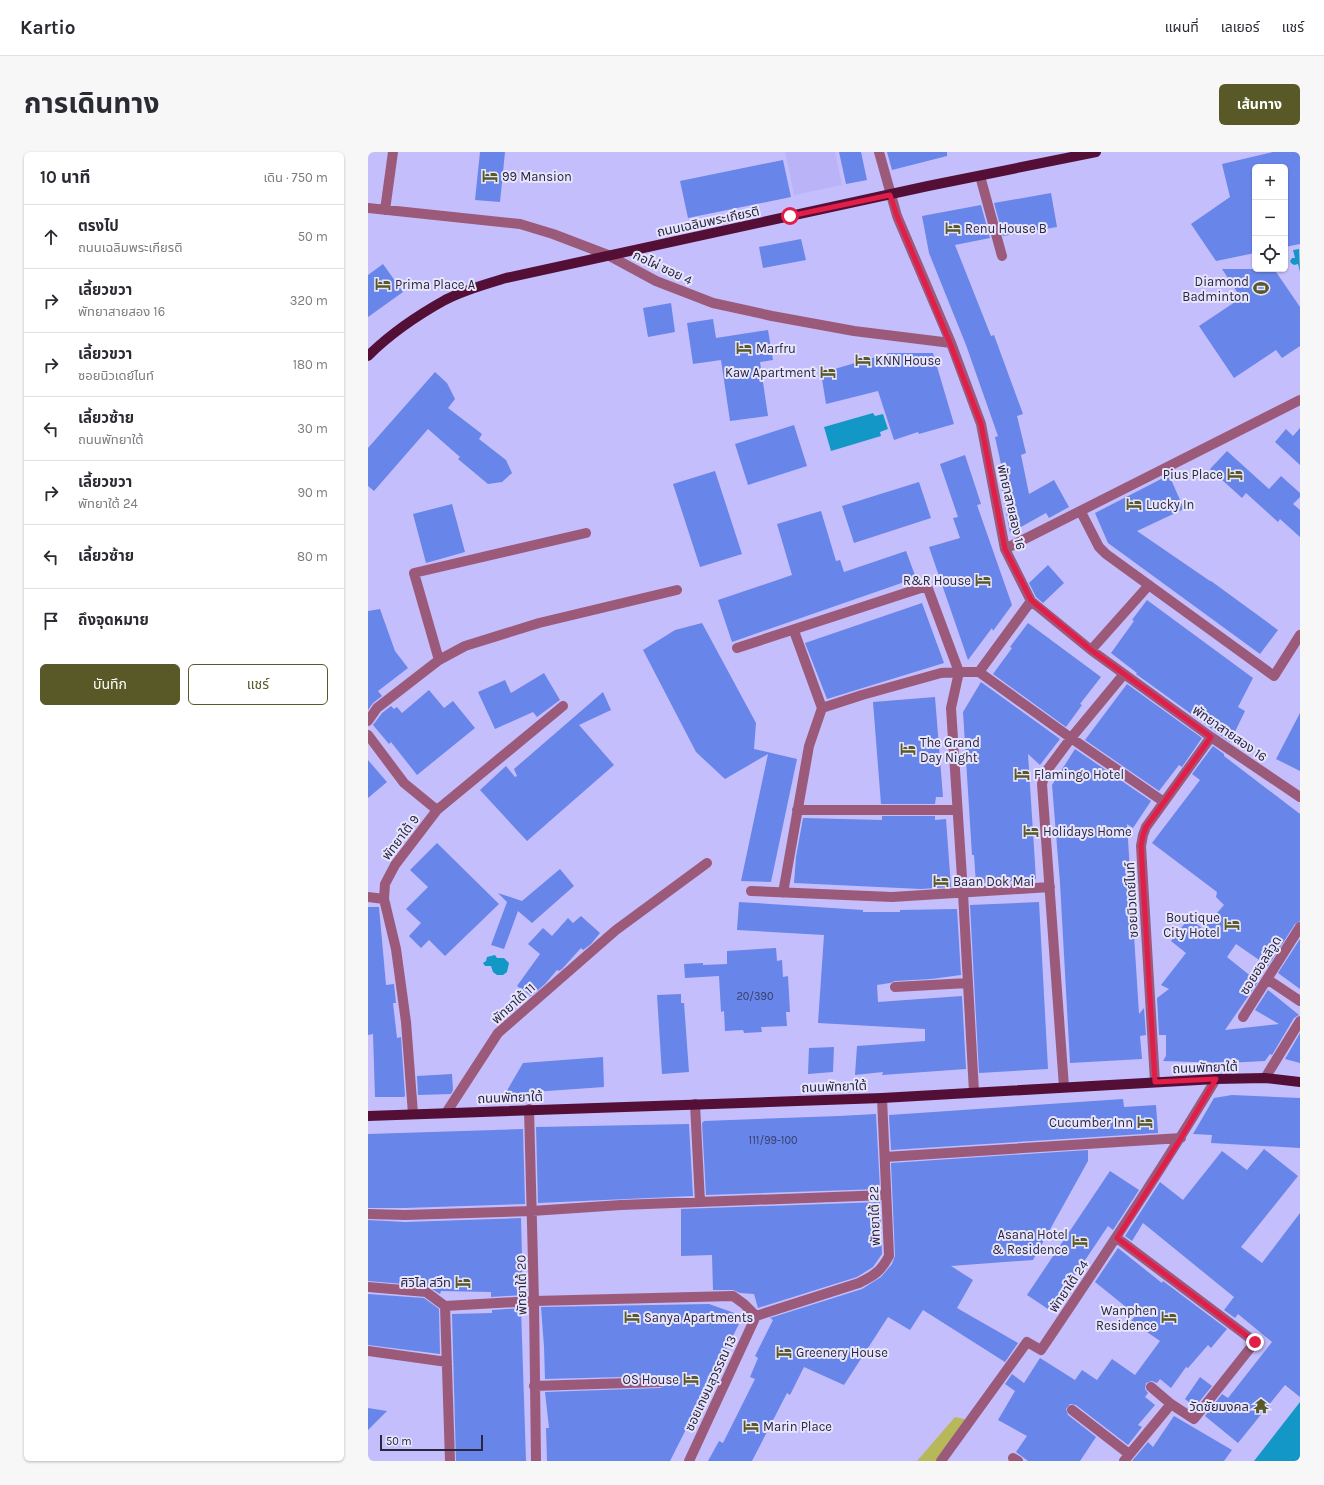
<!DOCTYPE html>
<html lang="th">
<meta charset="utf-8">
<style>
:root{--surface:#fff;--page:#f7f7f7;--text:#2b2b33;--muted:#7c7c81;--line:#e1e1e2;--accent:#585926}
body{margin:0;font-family:Karla,"Noto Sans Thai",sans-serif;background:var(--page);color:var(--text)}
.controls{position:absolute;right:12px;top:12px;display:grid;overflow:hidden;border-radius:6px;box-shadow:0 1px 3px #0004}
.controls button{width:36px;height:36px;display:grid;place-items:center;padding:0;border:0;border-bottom:1px solid var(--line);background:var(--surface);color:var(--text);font:20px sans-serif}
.scale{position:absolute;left:12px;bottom:10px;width:103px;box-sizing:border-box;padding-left:4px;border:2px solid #29263d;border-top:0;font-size:11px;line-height:14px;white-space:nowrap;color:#29263d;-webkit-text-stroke:3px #e7e4fe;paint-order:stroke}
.stop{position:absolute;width:12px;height:12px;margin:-9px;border:3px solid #e11d48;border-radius:50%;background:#fff}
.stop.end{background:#e11d48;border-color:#fff;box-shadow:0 1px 4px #0008}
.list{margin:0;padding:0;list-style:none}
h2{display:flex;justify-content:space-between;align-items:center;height:52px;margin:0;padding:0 16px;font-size:17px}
h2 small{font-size:13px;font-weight:400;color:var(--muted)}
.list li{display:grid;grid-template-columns:26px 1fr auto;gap:12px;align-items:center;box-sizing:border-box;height:64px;padding:0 16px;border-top:1px solid var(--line)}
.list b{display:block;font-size:15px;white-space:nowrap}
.list p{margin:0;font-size:13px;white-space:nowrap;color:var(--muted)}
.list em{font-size:13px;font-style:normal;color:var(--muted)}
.actions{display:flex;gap:8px;padding:12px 16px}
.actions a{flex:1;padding:9px 0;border:1px solid var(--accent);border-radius:6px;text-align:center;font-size:14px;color:var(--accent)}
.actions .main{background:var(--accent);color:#fff}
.icon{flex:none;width:22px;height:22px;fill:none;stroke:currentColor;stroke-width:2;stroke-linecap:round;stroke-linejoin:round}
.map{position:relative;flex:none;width:932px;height:1309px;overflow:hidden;border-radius:6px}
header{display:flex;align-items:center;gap:24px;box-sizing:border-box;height:56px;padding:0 20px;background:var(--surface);border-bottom:1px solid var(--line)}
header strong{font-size:19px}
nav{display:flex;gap:22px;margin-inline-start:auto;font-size:14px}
.intro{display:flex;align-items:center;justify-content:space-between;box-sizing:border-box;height:96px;padding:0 24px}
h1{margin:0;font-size:28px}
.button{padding:10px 18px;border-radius:6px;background:var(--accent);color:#fff;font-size:14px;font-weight:700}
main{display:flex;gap:24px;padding:0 24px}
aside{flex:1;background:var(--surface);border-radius:6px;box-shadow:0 1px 3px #0004}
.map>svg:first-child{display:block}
</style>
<header>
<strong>Kartio</strong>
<nav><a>แผนที่</a><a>เลเยอร์</a><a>แชร์</a></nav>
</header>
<div class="intro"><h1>การเดินทาง</h1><a class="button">เส้นทาง</a></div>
<main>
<aside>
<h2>10 นาที<small>เดิน · 750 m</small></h2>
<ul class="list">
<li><svg class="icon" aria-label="ahead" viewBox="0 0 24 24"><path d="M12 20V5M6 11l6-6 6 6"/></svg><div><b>ตรงไป</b><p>ถนนเฉลิมพระเกียรติ</p></div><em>50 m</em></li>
<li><svg class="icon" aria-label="right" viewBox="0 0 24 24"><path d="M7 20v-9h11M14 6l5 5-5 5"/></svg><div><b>เลี้ยวขวา</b><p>พัทยาสายสอง 16</p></div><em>320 m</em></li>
<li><svg class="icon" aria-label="right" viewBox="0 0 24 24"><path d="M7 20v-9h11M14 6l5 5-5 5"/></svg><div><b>เลี้ยวขวา</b><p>ซอยนิวเดย์ไนท์</p></div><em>180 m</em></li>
<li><svg class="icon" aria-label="left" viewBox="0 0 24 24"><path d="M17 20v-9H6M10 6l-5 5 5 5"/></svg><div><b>เลี้ยวซ้าย</b><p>ถนนพัทยาใต้</p></div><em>30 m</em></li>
<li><svg class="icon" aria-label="right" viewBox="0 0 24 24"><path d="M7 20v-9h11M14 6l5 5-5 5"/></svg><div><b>เลี้ยวขวา</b><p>พัทยาใต้ 24</p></div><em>90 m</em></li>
<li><svg class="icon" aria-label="left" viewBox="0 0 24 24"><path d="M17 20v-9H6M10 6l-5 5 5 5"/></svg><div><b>เลี้ยวซ้าย</b></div><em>80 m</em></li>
<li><svg class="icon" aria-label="arrive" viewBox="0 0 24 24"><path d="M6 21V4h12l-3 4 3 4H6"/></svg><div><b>ถึงจุดหมาย</b></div></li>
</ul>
<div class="actions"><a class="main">บันทึก</a><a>แชร์</a></div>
</aside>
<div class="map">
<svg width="932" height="1309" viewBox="0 0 932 1309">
<rect width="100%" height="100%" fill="#c5befc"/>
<path fill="#bbb3f7" d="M 417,0 L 467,0 L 474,33 L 426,43 Z"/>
<path fill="#b7b85a" d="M 587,1265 L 600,1268 L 570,1309 L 549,1309 Z"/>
<path fill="#1397c6" d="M 931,97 L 932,120 L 930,112 L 926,113 L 923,111 L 922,109 L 924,106 L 927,106 L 925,98 Z
M 505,261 L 507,264 L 515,262 L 520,277 L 512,280 L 513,284 L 463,299 L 456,275 Z
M 127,803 L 129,806 L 136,806 L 141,811 L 139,820 L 135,823 L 129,823 L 125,820 L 123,814 L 117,814 L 115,811 L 118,809 L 119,805 Z
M 932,1250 L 932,1309 L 886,1309 Z"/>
<path fill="#6885e9" d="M 112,0 L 137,0 L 132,50 L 107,48 Z
M 471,0 L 493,0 L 499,28 L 478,32 Z
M 519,0 L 579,0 L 579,4 L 524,18 Z
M 905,0 L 932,0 L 932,92 L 917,95 L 917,15 L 887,15 L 887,101 L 848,109 L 823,72 L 862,45 L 854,12 Z
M 415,8 L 423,45 L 320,66 L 312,29 Z
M 683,41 L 689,75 L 635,84 L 626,51 Z
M 613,53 L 622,86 L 587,93 L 623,184 L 626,183 L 655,262 L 649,264 L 658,301 L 653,303 L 661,342 L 686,328 L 701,355 L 681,366 L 678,361 L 642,381 L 633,333 L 637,330 L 627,285 L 630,284 L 598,193 L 561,101 L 554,64 Z
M 433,87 L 438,108 L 395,116 L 391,95 Z
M 15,112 L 35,140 L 0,165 L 0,123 Z
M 854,117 L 906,117 L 932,155 L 932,194 L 914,206 L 908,198 L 866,226 L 831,174 L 873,146 Z
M 303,151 L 307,180 L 280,185 L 275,156 Z
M 345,167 L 348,186 L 400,178 L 405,208 L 392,210 L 400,264 L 362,269 L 353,208 L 325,212 L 319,171 Z
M 521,201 L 565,201 L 586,272 L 551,282 L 550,280 L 526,288 L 510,239 L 458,252 L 453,221 Z
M 67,220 L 79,231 L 87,247 L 80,256 L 114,282 L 111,287 L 138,308 L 144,321 L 134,330 L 120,332 L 90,307 L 92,305 L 60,277 L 6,339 L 0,334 L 0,296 Z
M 426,273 L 439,314 L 380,333 L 367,292 Z
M 932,276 L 932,313 L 907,290 L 918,277 L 925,284 Z
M 859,299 L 901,337 L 913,324 L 932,341 L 932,345 L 925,352 L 932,358 L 932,385 L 912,367 L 910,370 L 878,341 L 874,346 L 842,317 Z
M 597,303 L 613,352 L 609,353 L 644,453 L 625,479 L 624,476 L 600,508 L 561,395 L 592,386 L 585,366 L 590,365 L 572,312 Z
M 347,319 L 374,402 L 332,415 L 305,332 Z
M 801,323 L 816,357 L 769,379 L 842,429 L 843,429 L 910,478 L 892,502 L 740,391 L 727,361 Z
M 551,330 L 563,366 L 486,391 L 474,354 Z
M 84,352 L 97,400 L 58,411 L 45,362 Z
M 453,359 L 468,409 L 472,408 L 476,420 L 538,399 L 548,426 L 364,490 L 350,448 L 424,423 L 409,372 Z
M 680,413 L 696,431 L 675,451 L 668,445 L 661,431 Z
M 779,448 L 885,526 L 870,555 L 877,559 L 862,590 L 768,522 L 769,521 L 743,501 L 766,469 L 764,468 Z
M 554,451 L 576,511 L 459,547 L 437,491 Z
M 12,457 L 27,499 L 40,516 L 10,539 L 14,544 L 5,551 L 0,558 L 0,459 Z
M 334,471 L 388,571 L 386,597 L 429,607 L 403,730 L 373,729 L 400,602 L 357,627 L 328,600 L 275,498 L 307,478 Z
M 660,471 L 733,525 L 712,552 L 714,553 L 698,575 L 625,522 L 644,496 L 642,495 Z
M 176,521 L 192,548 L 169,565 L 165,560 L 127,577 L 110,540 L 137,528 L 143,541 Z
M 613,530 L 692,587 L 672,613 L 660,602 L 668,727 L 608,732 L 606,703 L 604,703 L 595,560 Z
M 759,532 L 834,586 L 814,615 L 811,613 L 791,639 L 717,588 Z
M 61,538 L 76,556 L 85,549 L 107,576 L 49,623 L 23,590 L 21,592 L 5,573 L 14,561 L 23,554 L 26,557 L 29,555 L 34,561 Z
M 235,540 L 243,558 L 211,573 L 246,613 L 159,689 L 112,638 L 138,614 L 147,625 L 149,624 L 146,617 Z
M 567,545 L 575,645 L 568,645 L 567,652 L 513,652 L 505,550 Z
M 932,561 L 932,619 L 908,607 Z
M 845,594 L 856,602 L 856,604 L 932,662 L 932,769 L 927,772 L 900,814 L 868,792 L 859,805 L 890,830 L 857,878 L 911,872 L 887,858 L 900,838 L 931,863 L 926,866 L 904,903 L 902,902 L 897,909 L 858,911 L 795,909 L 798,904 L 798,883 L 791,883 L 789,846 L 801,837 L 793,833 L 818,801 L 803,789 L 821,766 L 835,777 L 856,753 L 848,745 L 849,740 L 784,691 L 832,628 L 824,622 Z
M 707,597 L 783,649 L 765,676 L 759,672 L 771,862 L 776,856 L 778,883 L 772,884 L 774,907 L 702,911 L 692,731 L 684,633 Z
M 0,608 L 19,630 L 0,646 Z
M 514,664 L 567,664 L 567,668 L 578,667 L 583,735 L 553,737 L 426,731 L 428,705 L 435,666 L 514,668 Z
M 69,691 L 131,752 L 77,804 L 61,788 L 53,796 L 41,784 L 53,771 L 38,757 L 60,735 L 42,718 Z
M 192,717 L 206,734 L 164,771 L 150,759 L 136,797 L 123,793 L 139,750 L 130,741 L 154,749 Z
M 371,750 L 495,758 L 495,760 L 532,760 L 532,758 L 589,757 L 593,823 L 563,827 L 527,829 L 522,831 L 509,833 L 510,850 L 594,844 L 598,917 L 514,923 L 515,920 L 487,923 L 489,894 L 557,889 L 557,877 L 450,871 L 456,783 L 369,778 Z
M 671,750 L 680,917 L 611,921 L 602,753 Z
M 0,755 L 11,755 L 18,833 L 26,832 L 28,851 L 25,851 L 29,886 L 33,885 L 37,944 L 36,945 L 7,945 L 5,882 L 0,883 Z
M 213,764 L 232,781 L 223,792 L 215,798 L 213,796 L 194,817 L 191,819 L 189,818 L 177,832 L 163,844 L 149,834 L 172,802 L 160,792 L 175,776 L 184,784 L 200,766 L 205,771 Z
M 932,787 L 932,837 L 910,821 Z
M 408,796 L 409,809 L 414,808 L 415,825 L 420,824 L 422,860 L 418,860 L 419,874 L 393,875 L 394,880 L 376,881 L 375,878 L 357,879 L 356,859 L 353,860 L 351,824 L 317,826 L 316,812 L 335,811 L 335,813 L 359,812 L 359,799 Z
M 313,842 L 313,851 L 316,851 L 321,920 L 294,922 L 289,843 Z
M 932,881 L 932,911 L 917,907 Z
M 466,895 L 465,920 L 440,922 L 441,896 Z
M 235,905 L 236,935 L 137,942 L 155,911 Z
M 84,922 L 85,938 L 83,942 L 50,943 L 49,924 Z
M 864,943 L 932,946 L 932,996 L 843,991 L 844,983 L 825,982 L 846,946 Z
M 755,947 L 756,955 L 788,953 L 790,981 L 523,998 L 521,963 Z
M 508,962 L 512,1037 L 338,1043 L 334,971 L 336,969 L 471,964 Z
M 321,972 L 325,1044 L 170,1051 L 168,975 Z
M 155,977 L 157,1052 L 37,1056 L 0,1056 L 0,982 Z
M 896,997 L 930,1024 L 873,1095 L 894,1111 L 932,1061 L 932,1245 L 917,1233 L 870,1291 L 837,1264 L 854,1242 L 860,1246 L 904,1190 L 870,1162 L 867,1166 L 856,1158 L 866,1145 L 775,1071 L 764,1089 L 757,1084 L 792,1030 L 815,1048 L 854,999 L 879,1018 Z
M 720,998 L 720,1009 L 665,1108 L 583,1114 L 605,1128 L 589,1156 L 650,1191 L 637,1210 L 555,1158 L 542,1178 L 520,1165 L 476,1233 L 436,1215 L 422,1243 L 419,1241 L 384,1309 L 340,1309 L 351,1289 L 355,1291 L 387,1227 L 382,1225 L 390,1206 L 387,1204 L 405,1168 L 402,1166 L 494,1137 L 513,1125 L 524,1112 L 527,1104 L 523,1011 Z
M 742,1019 L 771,1038 L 745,1078 L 740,1074 L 683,1159 L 659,1143 Z
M 512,1050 L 514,1102 L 505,1115 L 489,1125 L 390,1156 L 386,1142 L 372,1141 L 365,1138 L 345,1138 L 344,1103 L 313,1104 L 313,1057 Z
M 153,1066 L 155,1143 L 123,1145 L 123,1140 L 73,1139 L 72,1142 L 59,1134 L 0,1129 L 0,1068 L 37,1070 Z
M 750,1096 L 794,1131 L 795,1129 L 859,1177 L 843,1196 L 840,1193 L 820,1216 L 818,1215 L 803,1236 L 792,1227 L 789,1231 L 784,1229 L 778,1231 L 777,1237 L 780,1241 L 777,1245 L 787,1253 L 770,1273 L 774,1275 L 760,1293 L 708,1253 L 702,1252 L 698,1257 L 700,1263 L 728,1285 L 712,1309 L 660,1309 L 648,1300 L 659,1284 L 630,1268 L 647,1239 L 637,1232 L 644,1222 L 656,1231 L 672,1206 L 707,1228 L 714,1218 L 729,1228 L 744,1207 L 767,1223 L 792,1189 L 763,1169 L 768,1163 L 727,1130 Z
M 0,1142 L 56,1146 L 71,1157 L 72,1202 L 0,1193 Z
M 341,1152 L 375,1164 L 302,1309 L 179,1309 L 178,1276 L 181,1276 L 177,1240 L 292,1236 L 298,1233 L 298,1229 L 295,1224 L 292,1224 L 177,1227 L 176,1195 L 173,1155 Z
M 153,1156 L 158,1309 L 88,1309 L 84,1162 L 124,1161 L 124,1158 Z
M 832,1225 L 844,1234 L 827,1255 L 817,1247 Z
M 0,1256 L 19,1259 L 0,1278 Z
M 806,1264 L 864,1298 L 856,1309 L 764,1309 L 780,1290 L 785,1295 Z"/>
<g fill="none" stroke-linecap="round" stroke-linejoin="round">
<path stroke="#9c5a7b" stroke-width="10" d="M 511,0 L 529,64 L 583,191 L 613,272 L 637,397 L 663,449 L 723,498 L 843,585 L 932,645
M 612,24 L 634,104
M 0,56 L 152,72 L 185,82 L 240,103 L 288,129 L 345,151 L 404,164 L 486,179 L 583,191
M 17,58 L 25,0
M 713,360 L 731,395 L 738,402 L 906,524 L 932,483
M 637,397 L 932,248
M 369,496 L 559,434 L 591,520 L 573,521 L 494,543 L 454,556
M 723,498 L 781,433
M 71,508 L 46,421 L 218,381
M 611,520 L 703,586 L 796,650
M 0,569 L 9,556 L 71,508 L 97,494 L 171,471 L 309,438
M 0,583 L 36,631 L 69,658
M 429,658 L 589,658
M 383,739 L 524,745 L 682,735
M 415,741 L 441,594 L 454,556 L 426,479
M 0,745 L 16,747
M 899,827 L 932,849
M 527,835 L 600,831
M 875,865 L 932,775
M 897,926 L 932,869
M 787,930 L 773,694 L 775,683 L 778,675 L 843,585
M 696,935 L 674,632 L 677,621 L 703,586 L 756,522
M 606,940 L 595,741 L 583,556 L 591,520 L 611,520 L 663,449
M 327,952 L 332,1050
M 161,957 L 166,1149 L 168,1309
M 78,961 L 130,881 L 248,778 L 339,711
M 45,962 L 38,870 L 28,797 L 16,747 L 17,732 L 27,713 L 69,658 L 195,554
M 517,1005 L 813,986
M 0,1062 L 37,1063 L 164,1059 L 253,1053 L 518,1043
M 749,1086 L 887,1190 L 826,1267 L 803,1252 L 783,1235
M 0,1135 L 58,1140 L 77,1154 L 82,1309
M 77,1154 L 166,1149 L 365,1144 L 376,1152 L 388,1164
M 388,1164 L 491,1131 C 507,1123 513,1119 521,1104 L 514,946
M 0,1199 L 79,1210
M 166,1234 L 292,1230
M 704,1258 L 761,1302
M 645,1306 L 650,1309
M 321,1309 L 388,1164
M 573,1309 L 659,1190 L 673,1198 C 733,1109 793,1019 848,927
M 756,1309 L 803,1252"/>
<path stroke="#540f37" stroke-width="10" d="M 0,204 C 22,182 50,163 77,148 C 96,138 118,132 138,126 L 560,34 L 728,0
M 0,964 L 514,946 L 848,927 L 897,926 L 932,930"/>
</g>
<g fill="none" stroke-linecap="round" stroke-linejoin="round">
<path stroke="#e11d48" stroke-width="5" d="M 422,64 L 522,43 L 529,64 L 582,191 L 613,272 L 637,397 L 663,448 L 723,498 L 843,585 L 778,675 L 775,683 L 773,694 L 787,930 L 848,927 L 813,986 L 749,1086 L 887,1190"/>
</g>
<defs>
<symbol id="hotel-bare" viewBox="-9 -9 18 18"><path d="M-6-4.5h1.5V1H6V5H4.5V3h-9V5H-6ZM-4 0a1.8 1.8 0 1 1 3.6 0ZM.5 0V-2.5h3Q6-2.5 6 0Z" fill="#585926" stroke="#e7e4fe" stroke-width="2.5" paint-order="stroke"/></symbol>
<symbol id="stadium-bare" viewBox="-9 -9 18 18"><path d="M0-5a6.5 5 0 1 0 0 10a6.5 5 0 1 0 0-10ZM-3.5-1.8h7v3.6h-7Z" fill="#585926" stroke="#e7e4fe" stroke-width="2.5" paint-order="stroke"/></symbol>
<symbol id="temple-bare" viewBox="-9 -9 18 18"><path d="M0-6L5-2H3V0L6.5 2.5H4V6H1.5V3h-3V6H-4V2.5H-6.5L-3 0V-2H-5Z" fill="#585926" stroke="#e7e4fe" stroke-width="2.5" paint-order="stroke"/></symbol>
</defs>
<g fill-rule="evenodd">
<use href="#hotel-bare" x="111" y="13" width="22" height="22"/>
<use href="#hotel-bare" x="574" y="65" width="22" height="22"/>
<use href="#hotel-bare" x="4" y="121" width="22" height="22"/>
<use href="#stadium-bare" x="882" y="125" width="22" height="22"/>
<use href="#hotel-bare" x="365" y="185" width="22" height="22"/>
<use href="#hotel-bare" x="484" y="197" width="22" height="22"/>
<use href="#hotel-bare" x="449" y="209" width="22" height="22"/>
<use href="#hotel-bare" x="856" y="311" width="22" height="22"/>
<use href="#hotel-bare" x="755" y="341" width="22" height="22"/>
<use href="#hotel-bare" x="604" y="417" width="22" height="22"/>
<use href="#hotel-bare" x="529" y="586" width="22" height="22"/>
<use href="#hotel-bare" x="643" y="611" width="22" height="22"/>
<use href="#hotel-bare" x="652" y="668" width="22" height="22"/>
<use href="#hotel-bare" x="562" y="718" width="22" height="22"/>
<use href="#hotel-bare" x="853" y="761" width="22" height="22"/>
<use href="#hotel-bare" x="766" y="959" width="22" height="22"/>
<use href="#hotel-bare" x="701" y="1078" width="22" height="22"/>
<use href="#hotel-bare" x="84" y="1119" width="22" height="22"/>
<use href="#hotel-bare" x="253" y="1154" width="22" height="22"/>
<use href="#hotel-bare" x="790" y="1154" width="22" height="22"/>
<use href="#hotel-bare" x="405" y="1189" width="22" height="22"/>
<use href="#hotel-bare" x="312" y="1216" width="22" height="22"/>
<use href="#temple-bare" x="882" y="1243" width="22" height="22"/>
<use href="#hotel-bare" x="372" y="1263" width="22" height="22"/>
</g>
<g text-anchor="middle" stroke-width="4" stroke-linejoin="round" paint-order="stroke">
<g font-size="11" fill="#393e68">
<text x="387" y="848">20/390</text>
<text x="405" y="992">111/99-100</text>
</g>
<g font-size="13" fill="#29263d" stroke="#e7e4fe" text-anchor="start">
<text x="134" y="29">99 Mansion</text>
<text x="597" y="81">Renu House B</text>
<text x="881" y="134" text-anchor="end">Diamond<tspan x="881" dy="15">Badminton</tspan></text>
<text x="27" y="137">Prima Place A</text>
<text x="388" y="201">Marfru</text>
<text x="507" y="213">KNN House</text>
<text x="448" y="225" text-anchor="end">Kaw Apartment</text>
<text x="855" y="327" text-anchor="end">Pius Place</text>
<text x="778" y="357">Lucky In</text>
<text x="603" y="433" text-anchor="end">R&amp;R House</text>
<text x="552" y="595">The Grand<tspan x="552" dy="15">Day Night</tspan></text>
<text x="666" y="627">Flamingo Hotel</text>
<text x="675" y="684">Holidays Home</text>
<text x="585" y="734">Baan Dok Mai</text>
<text x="852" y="770" text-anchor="end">Boutique<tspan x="852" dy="15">City Hotel</tspan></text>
<text x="765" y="975" text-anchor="end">Cucumber Inn</text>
<text x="700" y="1087" text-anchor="end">Asana Hotel<tspan x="700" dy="15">&amp; Residence</tspan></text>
<text x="83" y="1135" text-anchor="end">ศิวิไล สวีท</text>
<text x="789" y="1163" text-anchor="end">Wanphen<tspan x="789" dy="15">Residence</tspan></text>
<text x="276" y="1170">Sanya Apartments</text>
<text x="428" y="1205">Greenery House</text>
<text x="311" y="1232" text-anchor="end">OS House</text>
<text x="881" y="1259" text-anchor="end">วัดชัยมงคล</text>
<text x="395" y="1279">Marin Place</text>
</g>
<g font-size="13" fill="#29263d" stroke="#e7e4fe">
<text transform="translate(340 69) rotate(-12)" y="5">ถนนเฉลิมพระเกียรติ</text>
<text transform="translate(295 115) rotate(25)" y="5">กอไผ่ ซอย 4</text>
<text transform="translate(644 355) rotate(77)" y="5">พัทยาสายสอง 16</text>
<text transform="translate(862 581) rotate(35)" y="5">พัทยาสายสอง 16</text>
<text transform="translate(32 685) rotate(-53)" y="5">พัทยาใต้ 9</text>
<text transform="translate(763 748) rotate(-93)" y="5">ซอยนิวเดย์ไนท์</text>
<text transform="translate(892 813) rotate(-58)" y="5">ซอยฮอลลีวูด</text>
<text transform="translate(145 851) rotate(-42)" y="5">พัทยาใต้ 11</text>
<text transform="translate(837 915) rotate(-2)" y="5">ถนนพัทยาใต้</text>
<text transform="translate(466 934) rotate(-2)" y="5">ถนนพัทยาใต้</text>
<text transform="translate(142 945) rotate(-2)" y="5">ถนนพัทยาใต้</text>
<text transform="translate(506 1064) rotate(-92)" y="5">พัทยาใต้ 22</text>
<text transform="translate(153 1133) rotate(-91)" y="5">พัทยาใต้ 20</text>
<text transform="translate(700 1134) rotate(-56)" y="5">พัทยาใต้ 24</text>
<text transform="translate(342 1231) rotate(-65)" y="5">ซอยเกษมสุวรรณ 13</text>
</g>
</g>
</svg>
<div class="controls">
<button>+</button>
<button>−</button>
<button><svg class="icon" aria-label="locate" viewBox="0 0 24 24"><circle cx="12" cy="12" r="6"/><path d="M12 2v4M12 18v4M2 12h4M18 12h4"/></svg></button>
</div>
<div class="scale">50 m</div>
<div class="stop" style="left:422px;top:64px"></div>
<div class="stop end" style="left:887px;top:1190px"></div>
</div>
</main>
